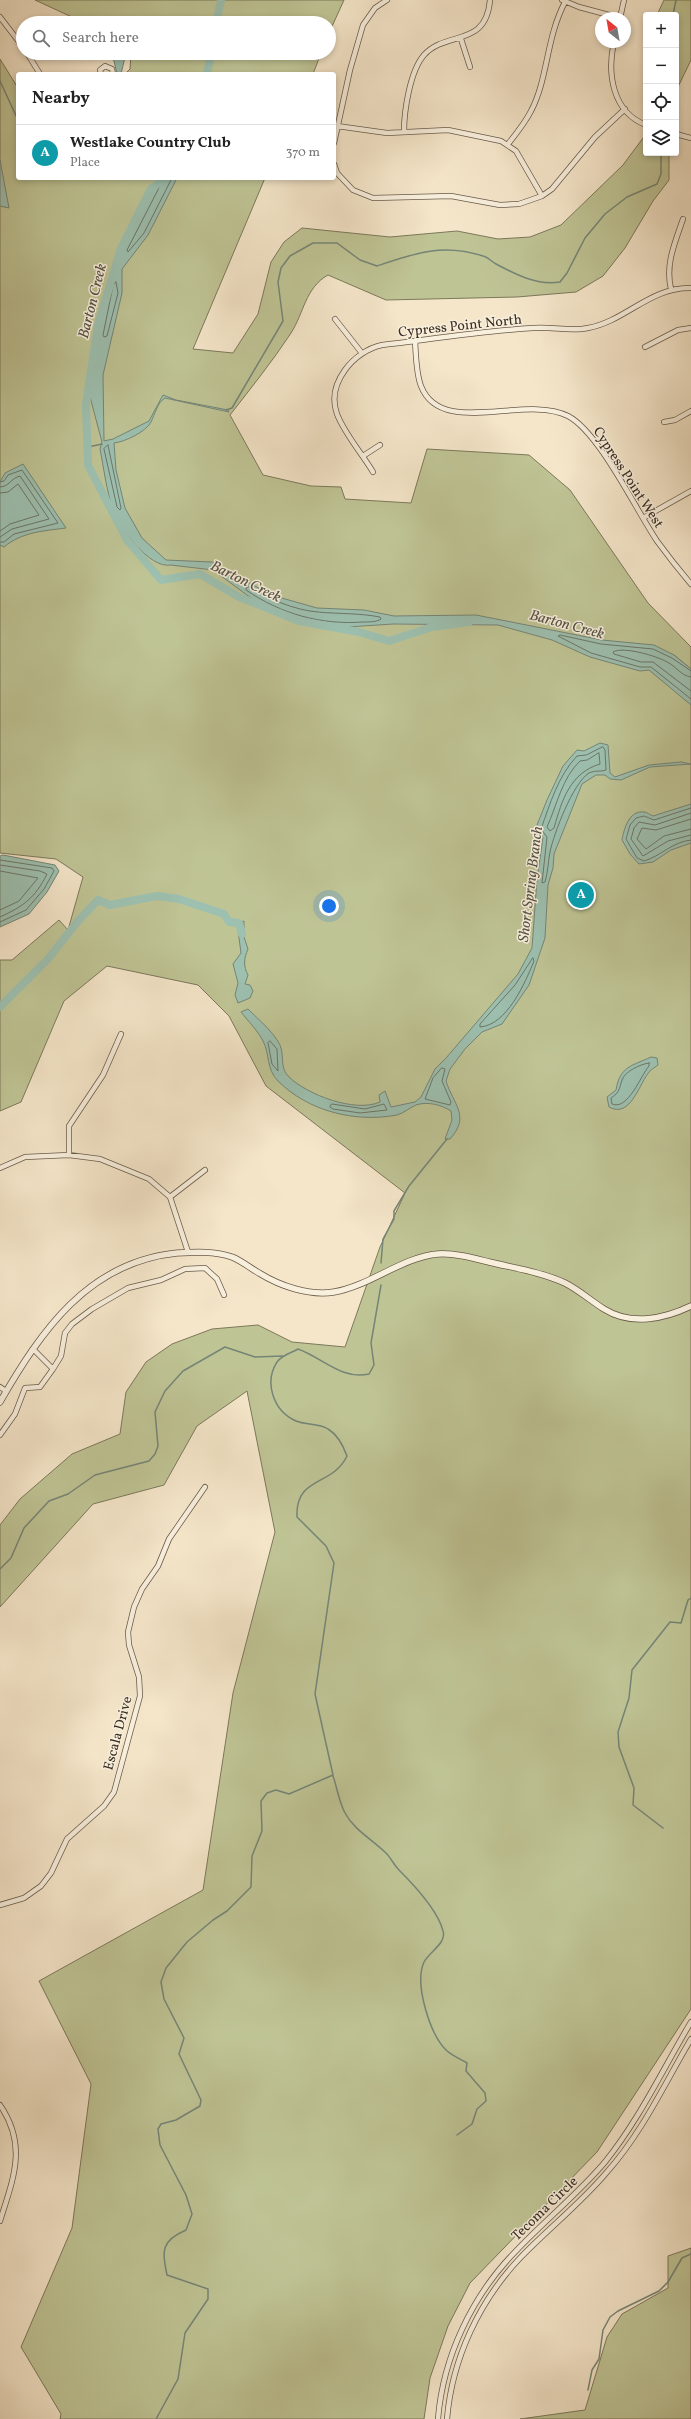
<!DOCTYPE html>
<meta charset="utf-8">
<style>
:root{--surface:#fff;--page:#f2f2f2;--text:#222;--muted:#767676;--line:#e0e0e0;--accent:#8f2418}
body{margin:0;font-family:Vollkorn,serif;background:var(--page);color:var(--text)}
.controls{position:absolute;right:12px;top:12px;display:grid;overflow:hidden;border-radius:4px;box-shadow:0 2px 6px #0003}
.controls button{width:36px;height:36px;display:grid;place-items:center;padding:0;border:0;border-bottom:1px solid var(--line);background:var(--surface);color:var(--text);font:20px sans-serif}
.compass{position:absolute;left:595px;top:12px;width:36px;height:36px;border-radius:50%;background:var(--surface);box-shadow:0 2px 6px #0003;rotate:329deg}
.you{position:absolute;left:329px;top:906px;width:14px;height:14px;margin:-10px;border:3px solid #fff;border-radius:50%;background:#1a73e8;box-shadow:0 0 0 6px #1a73e833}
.badge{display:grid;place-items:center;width:26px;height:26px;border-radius:50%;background:var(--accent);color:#fff;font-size:13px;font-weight:700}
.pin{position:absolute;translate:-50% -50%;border:2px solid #fff;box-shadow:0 1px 4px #0006}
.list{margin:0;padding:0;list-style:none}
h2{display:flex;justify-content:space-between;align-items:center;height:52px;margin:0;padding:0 16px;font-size:17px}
h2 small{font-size:13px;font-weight:400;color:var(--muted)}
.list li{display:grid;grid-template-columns:26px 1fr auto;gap:12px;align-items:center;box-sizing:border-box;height:56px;padding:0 16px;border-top:1px solid var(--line)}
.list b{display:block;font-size:15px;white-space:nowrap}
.list p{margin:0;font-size:13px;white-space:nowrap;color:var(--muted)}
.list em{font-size:13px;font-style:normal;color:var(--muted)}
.icon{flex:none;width:22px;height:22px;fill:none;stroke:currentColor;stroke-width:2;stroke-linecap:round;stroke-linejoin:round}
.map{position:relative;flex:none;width:691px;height:2419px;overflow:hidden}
.search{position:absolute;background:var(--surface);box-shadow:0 2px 6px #0003;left:16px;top:16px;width:320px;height:44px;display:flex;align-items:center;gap:10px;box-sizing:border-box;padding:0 14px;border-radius:22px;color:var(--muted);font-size:15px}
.panel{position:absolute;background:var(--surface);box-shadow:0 2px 6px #0003;left:16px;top:72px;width:320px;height:108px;border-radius:4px}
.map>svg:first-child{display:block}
</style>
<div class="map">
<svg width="691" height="2419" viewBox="0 0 691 2419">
<rect width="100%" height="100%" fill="#f5e6ca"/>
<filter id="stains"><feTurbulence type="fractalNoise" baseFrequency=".005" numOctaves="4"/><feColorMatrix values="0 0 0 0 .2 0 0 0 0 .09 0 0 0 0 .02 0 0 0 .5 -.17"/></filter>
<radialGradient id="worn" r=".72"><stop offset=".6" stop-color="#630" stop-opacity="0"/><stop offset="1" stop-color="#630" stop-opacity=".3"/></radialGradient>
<path fill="#bfc495" stroke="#7c785b" d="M 35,0 L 344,0 L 329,33 L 329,23 L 85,23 Z
M 664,0 L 691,0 L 691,60 L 676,91 L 676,15 L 657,15 Z
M 131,53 L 321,53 L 313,74 L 125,74 L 130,69 Z
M 0,59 L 18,88 L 18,178 L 265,178 L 193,349 L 233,353 L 258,314 L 271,262 L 284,242 L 302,228 L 390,237 L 457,231 L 498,239 L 530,237 L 561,225 L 623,165 L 646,134 L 646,153 L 669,153 L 669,180 L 653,201 L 625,248 L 603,276 L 576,292 L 517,297 L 386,300 L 328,275 C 305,288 304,313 291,333 C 272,362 251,388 230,415 L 263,475 L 311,486 L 341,487 L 345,499 L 411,503 L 427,449 L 529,455 L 570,490 L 648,603 L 691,647 L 691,669 L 674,655 L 691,704 L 691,2009 L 597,2152 L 470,2283 L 448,2326 L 430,2378 L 424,2419 L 60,2419 L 61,2414 L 21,2347 L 72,2228 L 91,2084 L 39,1981 L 203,1890 L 233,1693 L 275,1532 L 247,1391 L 197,1426 L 164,1485 L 93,1504 L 0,1607 L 0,1525 L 20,1499 L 72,1454 L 120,1434 L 126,1392 L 146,1362 L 172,1344 L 212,1329 L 258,1325 L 292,1342 L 345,1347 L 380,1247 L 405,1193 L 266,1086 L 229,1016 L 198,985 L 107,966 L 64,1001 L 21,1102 L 0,1111 L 0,960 L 12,960 L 59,920 L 68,930 L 83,877 L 56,859 L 0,853 Z
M 691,2248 L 691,2419 L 520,2419 L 585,2410 L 607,2337 L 622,2314 L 668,2288 L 668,2256 Z"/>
<path fill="#9dc0b0" stroke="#758577" d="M 116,53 L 126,53 L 121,74 L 117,74 L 113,57 Z
M 0,160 L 9,208 L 0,206 Z
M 160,178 L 177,178 L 148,235 L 122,269 L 122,293 L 103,375 L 104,441 L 113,439 L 149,421 L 163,395 L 176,400 L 228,410 L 229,412 L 165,398 C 157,403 155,414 151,422 C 146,432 124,442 114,443 L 116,470 L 125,508 L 142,538 L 166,560 L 212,562 L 271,595 L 317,608 L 364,610 L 394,616 L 476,615 L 602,640 L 654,645 L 674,655 L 691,669 L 691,705 L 649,670 L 640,671 L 590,657 L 552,640 L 498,625 L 393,624 L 347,627 L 303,622 L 259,604 L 213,570 L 171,565 C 149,569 120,528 113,509 C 106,490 104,468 100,449 L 102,442 L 90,397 L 103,312 L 109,285 L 122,251 Z
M 23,464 L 66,528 C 43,531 22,532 4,547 L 0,545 L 0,482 L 5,473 Z
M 600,743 L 608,745 L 610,773 L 615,777 L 649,765 L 681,762 L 691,764 L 650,767 L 621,780 L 610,779 L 605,775 L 596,775 L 582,784 L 554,854 L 553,868 L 548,885 L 545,938 L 529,985 L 502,1024 L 482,1032 L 465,1049 L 450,1069 L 446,1081 C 453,1104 471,1116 450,1139 L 445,1139 L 452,1120 L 451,1111 C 442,1105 427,1101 416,1105 C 409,1108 404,1113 397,1115 C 355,1123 308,1111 278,1081 C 266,1069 270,1054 263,1041 C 258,1031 248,1021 241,1012 L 248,1009 C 257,1018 278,1036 281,1048 C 284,1059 280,1068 289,1077 C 308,1095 355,1113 380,1102 L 379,1095 L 385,1091 L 391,1107 L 415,1102 L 421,1097 L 435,1069 L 446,1058 L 518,974 L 532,948 L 537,879 L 543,837 L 537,834 L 535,830 L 547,800 L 563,766 L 577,750 L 584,751 Z
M 691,804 L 691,843 L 671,850 L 653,862 L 639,864 L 630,854 L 622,840 C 624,829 629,810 644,812 C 647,812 650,815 653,816 Z
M 3,855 L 55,865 L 59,871 L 47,892 L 29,914 L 0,927 L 0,856 Z
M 244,921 L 244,937 L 248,949 C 244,958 243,966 248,975 L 245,984 L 250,985 L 253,991 L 250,998 L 238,1003 L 235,995 L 238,983 L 233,964 L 241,953 L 237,923 Z
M 651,1057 L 657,1058 L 658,1065 C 655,1067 652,1069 650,1071 C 639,1083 631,1119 609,1107 L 607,1097 L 616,1090 C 620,1066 632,1066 651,1057 Z"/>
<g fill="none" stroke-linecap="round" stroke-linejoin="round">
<path stroke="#6c7668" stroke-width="1" d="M 164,178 L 127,250 L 128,252 L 144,233 L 172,178
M 116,282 L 118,293 L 107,336 L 104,337 L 103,335 L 113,286 Z
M 108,445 L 121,508 L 120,510 L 117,507 L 104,449 Z
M 0,482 L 4,481 L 8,475 L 22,470 L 58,523 L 14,534 L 4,542 L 0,542
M 0,487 C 9,487 11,478 20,476 L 49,519 L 12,529 L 0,537
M 0,493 L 8,492 L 18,484 L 39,515 L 10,524 L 0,531
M 249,587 C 269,599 294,610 318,612 C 339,614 359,613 380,617 L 381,619 C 377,622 369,622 363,622 C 321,625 281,614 246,590 L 246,588 Z
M 691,671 L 672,658 L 653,649 L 601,644 L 560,635 L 558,636 L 591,653 L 640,667 L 651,667 L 691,699
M 691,677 C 681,676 676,666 667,662 C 657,656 623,646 613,652 L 614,654 L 641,662 L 653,662 L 691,691
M 603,747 L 605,750 L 606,770 C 601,772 595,770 589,773 C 573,783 554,833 550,852 C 548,862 548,872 545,882 L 542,883 L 547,837 L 541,829 C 550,804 558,776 577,756 L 586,755 Z
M 599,753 L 600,764 C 570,773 562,800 554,828 L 550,831 L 547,827 C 557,805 562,778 580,761 L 587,760 Z
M 691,808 L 654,820 L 644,816 L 636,818 L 630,825 L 626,839 L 637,858 L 644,861 C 661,856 672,842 691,840
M 691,813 L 655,825 L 639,822 L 634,828 L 631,839 L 643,856 L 668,841 L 691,835
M 691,819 L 656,830 L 642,828 L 637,839 L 646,849 L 664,836 L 691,829
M 0,860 L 52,868 L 54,871 L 44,889 L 26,910 L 0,922
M 0,865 L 40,871 L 47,874 C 35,898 24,906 0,917
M 0,871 L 38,878 L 19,901 L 0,910
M 533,958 L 534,961 C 525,983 507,1025 480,1027 L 480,1024 L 515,985 Z
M 270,1041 L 277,1049 L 278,1071 L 272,1064 L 268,1043 Z
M 649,1063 L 649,1066 C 641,1075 628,1111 612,1104 L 611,1098 C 620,1092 619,1089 622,1080 C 625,1071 641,1064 649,1063 Z
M 442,1068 L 445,1069 L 442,1081 L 451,1102 L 450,1105 L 425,1099 L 433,1078 Z
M 332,1104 L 365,1109 L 384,1104 L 387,1110 L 360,1113 L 333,1109 L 330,1107 Z"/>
<path stroke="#758577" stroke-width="1.5" d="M 673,15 L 676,0
M 0,81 L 18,120
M 226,410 L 232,408 L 283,321 L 278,282 L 281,268 L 290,256 L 313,243 L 337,243 L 360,260 L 377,266 C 415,253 443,243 483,256 C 488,257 492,262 496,264 C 515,274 537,286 560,282 L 567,273 L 585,238 L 605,214 L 627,197 L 657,184 L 661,174 L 661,153
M 88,447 L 102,444
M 381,1263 L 383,1239 L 394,1219 L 394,1211 L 409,1186 L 447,1139
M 0,1569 L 11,1558 L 24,1528 L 49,1501 L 68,1494 L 95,1475 L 149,1461 L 155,1454 L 158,1446 L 155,1412 L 165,1391 L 183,1371 L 225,1347 L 255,1357 L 283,1356
M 333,1776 C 337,1787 339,1802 345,1813 C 354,1830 373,1840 386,1853 C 391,1858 394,1865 399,1870 C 414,1885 438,1910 443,1931 C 447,1943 429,1952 424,1962 C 414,1984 430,2034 446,2050 C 451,2055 460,2059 467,2063 L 466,2071 L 485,2093 L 486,2101 L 477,2109 L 472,2124 L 457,2135
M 663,1828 L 633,1805 L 634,1788 L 619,1747 L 618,1732 L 629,1698 L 632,1670 L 670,1622 L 681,1623 L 688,1600 L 691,1598
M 588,2390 L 592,2370 L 599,2359 L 603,2330 L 610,2317 L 618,2311 L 659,2291 L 668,2282 L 682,2258 L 691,2254
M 156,2419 L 178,2379 L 185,2333 L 208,2299 L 208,2289 L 167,2275 C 162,2250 161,2241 186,2230 L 192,2214 L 186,2195 L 160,2145 L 158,2129 L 161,2124 L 176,2120 L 200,2106 L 201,2100 L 179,2054 L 184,2038 L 164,1999 L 161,1982 L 166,1968 L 187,1942 L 213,1920 L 227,1911 L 251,1887 L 252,1856 L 262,1831 L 261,1801 L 267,1793 L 276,1790 L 289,1794 L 333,1775 L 315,1694 L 334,1563 L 326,1546 L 297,1517 C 295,1476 332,1487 347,1456 C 343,1445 338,1435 328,1429 C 319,1423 305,1425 296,1421 C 273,1411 264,1382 277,1362 C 282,1355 291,1353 298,1349 C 323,1358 341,1380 369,1374 L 374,1365 L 371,1343 L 381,1285"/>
<path stroke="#9dc0b0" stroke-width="8" d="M 216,23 L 221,0
M 207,74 L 211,53
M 166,178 L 151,189 L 121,248 L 98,325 L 86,404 L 88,465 L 127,540 L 161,580 L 200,574 L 239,597 L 299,621 L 359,632 L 389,641 L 432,627 L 469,622
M 0,1007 L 48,959 L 78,921 L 98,900 L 110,905 L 157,896 L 179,899 L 224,914 L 229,922 L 239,923 L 242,934"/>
<defs>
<path id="minor" d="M 562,0 L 579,7 L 620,18
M 0,17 L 23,47
M 620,18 L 624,0
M 461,39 L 470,67
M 614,42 C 607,73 612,112 646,125
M 27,53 L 40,74
M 44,53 L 58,57 L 70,53
M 101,74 L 100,70 L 105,66 L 112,69 L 113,74
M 337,126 L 387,133 L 448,130 L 501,141 L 516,151 L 542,196
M 404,132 C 404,111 410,71 424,55 C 447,30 486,48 490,0
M 676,134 L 691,138
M 334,143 L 350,70 L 363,25 L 375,8 L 387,0
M 508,144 C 516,134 525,123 531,111 C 548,79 546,38 565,2
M 334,164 L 337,173 L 353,190 L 373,198 L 451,196 L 500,205 L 519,204 L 542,196 L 552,189 L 595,137 L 625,109
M 671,289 C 665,264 675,243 683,219
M 335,319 L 361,352
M 415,341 C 416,355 416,373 421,386 C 441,438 525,394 568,416 C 599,432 636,510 657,541 C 668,556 679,570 691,584
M 645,347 L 678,330 L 691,328
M 664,422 L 675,420 L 691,411
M 363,456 L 380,445
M 373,472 C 363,455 344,433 337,414 C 326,383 354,351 382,345 C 432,339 483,331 533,328 C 551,326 570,332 588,328 C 626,321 650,287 691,288
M 643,518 L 691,491
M 69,1155 L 69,1126 L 103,1075 L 121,1034
M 0,1168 L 25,1157 L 69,1155 L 100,1159 L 149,1179 L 170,1197 L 188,1252
M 170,1197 L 205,1170
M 33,1349 L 53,1369 L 61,1356 L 65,1333 L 72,1324 L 92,1309 L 128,1288 L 161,1280 L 185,1269 L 205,1268 L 217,1279 L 224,1295
M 0,1387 L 6,1391
M 0,1435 L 15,1414 L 25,1388 L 40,1387 L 53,1369
M 0,1905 L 24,1898 L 41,1886 L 51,1873 L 67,1839 L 104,1806 L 114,1792 L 140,1696 L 139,1677 L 129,1645 L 128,1632 L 134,1607 L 142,1589 L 158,1566 L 169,1539 L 205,1487
M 0,2105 C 28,2146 13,2179 0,2221
M 438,2419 C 443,2357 472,2296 515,2252 C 544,2221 578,2194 605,2162 C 639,2120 663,2069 691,2022
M 447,2419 C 452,2359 479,2301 521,2257 C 549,2228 581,2203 607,2172 C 642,2133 665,2083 691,2039"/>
<path id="tertiary" d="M 0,1402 C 41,1331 88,1262 177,1253 C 195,1252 215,1251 232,1257 C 242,1261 250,1268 259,1273 C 280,1286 309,1296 334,1292 C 370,1286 402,1257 438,1254 C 455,1253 473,1258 489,1262 C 514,1268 541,1272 565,1283 C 579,1290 591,1301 604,1309 C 631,1326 664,1319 691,1306"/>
</defs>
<use href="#minor" stroke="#695b4b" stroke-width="6"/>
<use href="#tertiary" stroke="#695b4b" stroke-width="7"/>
<use href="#minor" stroke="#f8efdd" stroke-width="4.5"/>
<use href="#tertiary" stroke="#f8efdd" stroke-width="5.5"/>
</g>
<g text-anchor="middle" stroke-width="3" stroke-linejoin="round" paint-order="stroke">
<g font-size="14" fill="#3a2d21" stroke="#f8efdd">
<text transform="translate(460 325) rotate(-6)" y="5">Cypress Point North</text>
<text transform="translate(629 477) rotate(57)" y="5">Cypress Point West</text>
<text transform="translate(117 1733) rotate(-75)" y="5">Escala Drive</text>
<text transform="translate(544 2208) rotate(-44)" y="5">Tecoma Circle</text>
</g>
<g font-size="15" font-style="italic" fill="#535245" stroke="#f8efdd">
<text transform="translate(92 301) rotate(-76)" y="5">Barton Creek</text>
<text transform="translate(246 581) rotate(26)" y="5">Barton Creek</text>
<text transform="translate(567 624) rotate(15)" y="5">Barton Creek</text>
<text transform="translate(530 884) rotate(-83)" y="5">Short Spring Branch</text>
</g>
</g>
<rect width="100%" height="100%" filter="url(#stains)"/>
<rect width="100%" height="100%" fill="url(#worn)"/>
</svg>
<div class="controls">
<button>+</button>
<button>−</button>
<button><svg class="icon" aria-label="locate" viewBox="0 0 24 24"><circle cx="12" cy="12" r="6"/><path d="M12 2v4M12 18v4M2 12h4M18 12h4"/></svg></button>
<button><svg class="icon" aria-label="layers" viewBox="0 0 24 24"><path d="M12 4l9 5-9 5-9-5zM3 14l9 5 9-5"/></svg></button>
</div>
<svg class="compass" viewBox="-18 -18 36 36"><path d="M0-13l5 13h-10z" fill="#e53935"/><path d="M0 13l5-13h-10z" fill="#767676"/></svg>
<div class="you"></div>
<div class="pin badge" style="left:581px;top:895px;background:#0f9aa8">A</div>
<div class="search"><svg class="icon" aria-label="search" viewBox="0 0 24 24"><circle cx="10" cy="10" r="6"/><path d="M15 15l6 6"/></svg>Search here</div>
<section class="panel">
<h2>Nearby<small></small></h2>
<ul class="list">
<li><span class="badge" style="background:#0f9aa8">A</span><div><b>Westlake Country Club</b><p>Place</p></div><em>370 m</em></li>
</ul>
</section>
</div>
